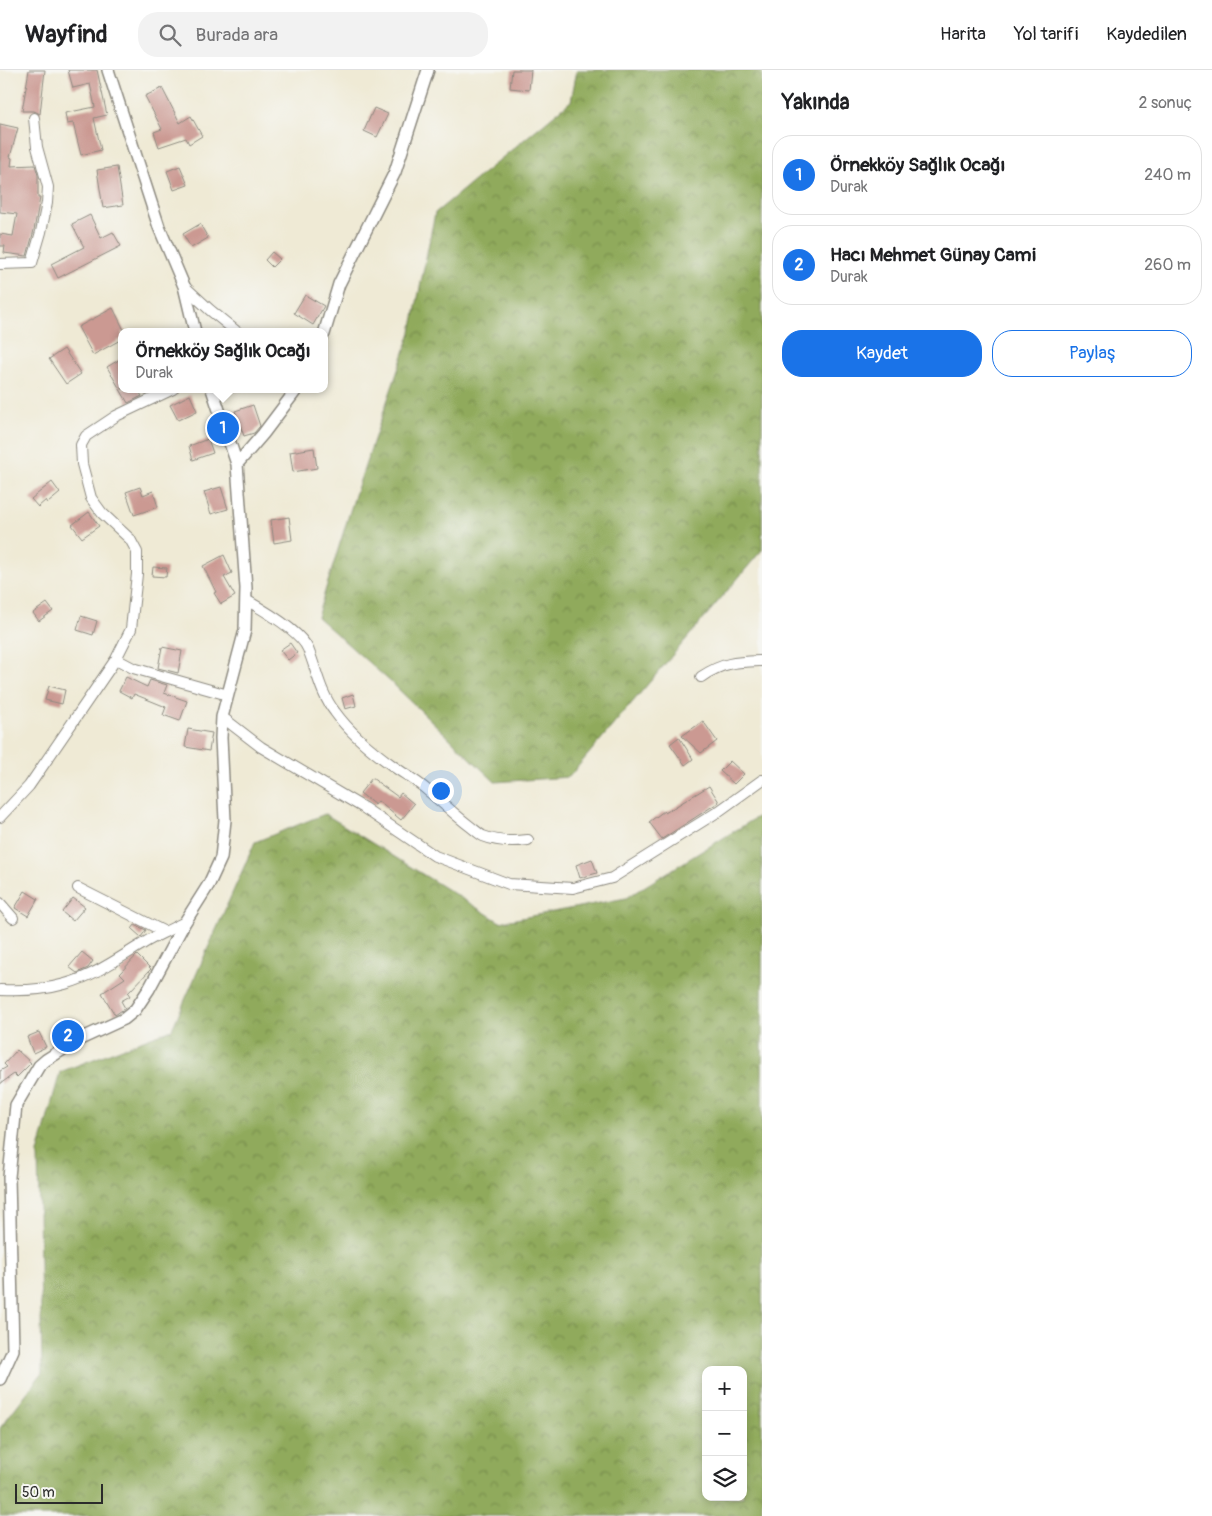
<!DOCTYPE html>
<html lang="tr">
<meta charset="utf-8">
<style>
:root{--surface:#fff;--page:#f2f2f2;--text:#202124;--muted:#757577;--line:#e0e0e0;--accent:#1a73e8}
body{margin:0;font-family:Pangolin,sans-serif;background:var(--page);color:var(--text)}
.controls{position:absolute;right:15px;bottom:15px;display:grid;overflow:hidden;border-radius:10px;box-shadow:0 2px 8px #0003}
.controls button{width:45px;height:45px;display:grid;place-items:center;padding:0;border:0;border-bottom:1px solid var(--line);background:var(--surface);color:var(--text);font:25px sans-serif}
.scale{position:absolute;left:15px;bottom:12px;width:88px;box-sizing:border-box;padding-left:5px;border:2px solid #2b2b2b;border-top:0;font-size:14px;line-height:18px;white-space:nowrap;color:#2b2b2b;-webkit-text-stroke:4px #f6f6f2;paint-order:stroke}
.you{position:absolute;left:440px;top:720px;width:18px;height:18px;margin:-12px;border:4px solid #fff;border-radius:50%;background:#1a73e8;box-shadow:0 0 0 8px #1a73e833}
.badge{display:grid;place-items:center;width:32px;height:32px;border-radius:50%;background:var(--accent);color:#fff;font-size:16px;font-weight:700}
.pin{position:absolute;translate:-50% -50%;border:2px solid #fff;box-shadow:0 1px 5px #0006}
.popup{position:absolute;left:118px;top:258px;width:210px;height:65px;box-sizing:border-box;display:grid;place-content:center;border-radius:10px;background:var(--surface);filter:drop-shadow(0 1px 4px #0005);font-size:16px;white-space:nowrap;color:var(--muted)}
.popup b{font-size:19px;color:var(--text)}
.popup::after{content:'';position:absolute;left:50%;top:100%;margin-left:-10px;border:10px solid transparent;border-top-color:var(--surface)}
.list{margin:0;padding:0;list-style:none}
h2{display:flex;justify-content:space-between;align-items:center;height:65px;margin:0;padding:0 20px;font-size:21px}
h2 small{font-size:16px;font-weight:400;color:var(--muted)}
.list li{display:grid;grid-template-columns:32px 1fr auto;gap:15px;align-items:center;box-sizing:border-box;height:80px;margin:0 10px 10px;padding:0 10px;border:1px solid var(--line);border-radius:20px}
.list b{display:block;font-size:19px;white-space:nowrap}
.list p{margin:0;font-size:16px;white-space:nowrap;color:var(--muted)}
.list em{font-size:16px;font-style:normal;color:var(--muted)}
.actions{display:flex;gap:10px;padding:15px 20px}
.actions a{flex:1;padding:11px 0;border:1px solid var(--accent);border-radius:20px;text-align:center;font-size:18px;color:var(--accent)}
.actions .main{background:var(--accent);color:#fff}
.icon{flex:none;width:28px;height:28px;fill:none;stroke:currentColor;stroke-width:2;stroke-linecap:round;stroke-linejoin:round}
.map{position:relative;flex:none;width:762px;height:1446px;overflow:hidden}
header{display:flex;align-items:center;gap:30px;box-sizing:border-box;height:70px;padding:0 25px;background:var(--surface);border-bottom:1px solid var(--line)}
header strong{font-size:24px}
nav{display:flex;gap:28px;margin-inline-start:auto;font-size:18px}
.search{width:350px;height:45px;background:var(--page);display:flex;align-items:center;gap:12px;box-sizing:border-box;padding:0 18px;border-radius:20px;color:var(--muted);font-size:19px}
main{display:flex}
aside{flex:1;background:var(--surface)}
.map>svg:first-child{display:block}
</style>
<header>
<strong>Wayfind</strong>
<div class="search"><svg class="icon" aria-label="search" viewBox="0 0 24 24"><circle cx="10" cy="10" r="6"/><path d="M15 15l6 6"/></svg>Burada ara</div>
<nav><a>Harita</a><a>Yol tarifi</a><a>Kaydedilen</a></nav>
</header>
<main>
<div class="map">
<svg width="762" height="1446" viewBox="0 0 762 1446">
<defs>
<pattern id="forest-crowns" width="20" height="18" patternUnits="userSpaceOnUse" patternTransform="scale(1.25)"><rect width="20" height="18" fill="#90aa5c"/><path d="M2 6a3 3 0 1 1 6 0M12 15a3 3 0 1 1 6 0" fill="none" stroke="#768b4c"/></pattern>
</defs>
<rect width="100%" height="100%" fill="#f6f6f2"/>
<filter id="ink" filterUnits="userSpaceOnUse"><feTurbulence type="fractalNoise" baseFrequency=".02" numOctaves="2"/><feDisplacementMap in="SourceGraphic" scale="10" xChannelSelector="R" yChannelSelector="G"/><feConvolveMatrix kernelMatrix="1 2 1 2 8 2 1 2 1" color-interpolation-filters="sRGB"/></filter>
<filter id="wash" filterUnits="userSpaceOnUse"><feTurbulence type="fractalNoise" baseFrequency=".0096" numOctaves="4" result="noise"/><feDisplacementMap in="SourceGraphic" scale="20" xChannelSelector="R" yChannelSelector="G"/><feGaussianBlur stdDeviation="1.12" result="paint"/><feColorMatrix in="noise" values="0 0 0 0 0 0 0 0 0 0 0 0 0 0 0 0 0 1.4 0 .05"/><feComposite in="paint" operator="in"/></filter>
<g filter="url(#wash)">
<rect width="100%" height="100%" fill="#efead5"/>
<path fill="url(#forest-crowns)" stroke="#5e6a44" fill-rule="evenodd" d="M 577,0 L 762,0 L 762,480 L 569,707 L 495,712 L 393,614 L 317,547 L 356,422 L 411,262 L 435,143 L 571,31 Z
M 325,744 L 500,852 L 626,828 L 762,744 L 762,1446 L 0,1446 L 0,1358 L 42,1303 L 38,1083 L 60,1002 L 172,959 L 255,772 ZM 706,1300 L 743,1300 L 743,1427 L 706,1427 Z"/>
<g id="blocks">
<path fill="#cb9992" d="M 29,0 L 45,0 L 40,44 L 34,41 L 22,41 Z
M 68,0 L 97,0 L 107,45 L 94,48 L 101,80 L 81,85 L 73,53 L 67,54 L 65,43 L 95,37 L 90,14 L 73,18 Z
M 512,0 L 531,0 L 529,20 L 510,18 Z
M 162,18 L 180,53 L 191,46 L 202,66 L 189,74 L 186,68 L 159,77 L 154,62 L 162,59 L 145,26 Z
M 374,38 L 388,44 L 377,67 L 364,61 Z
M 0,54 L 18,58 L 10,87 L 12,88 L 11,96 L 35,95 L 38,105 L 38,128 L 40,128 L 34,160 L 27,186 L 4,183 L 5,176 L 0,176 L 0,164 L 13,166 L 17,144 L 0,142 Z
M 180,96 L 188,115 L 174,120 L 167,101 Z
M 117,97 L 123,135 L 103,138 L 97,100 Z
M 90,145 L 101,168 L 113,162 L 121,176 L 58,208 L 51,194 L 84,177 L 72,154 Z
M 200,154 L 208,168 L 191,178 L 183,164 Z
M 272,182 L 280,189 L 272,197 L 265,190 Z
M 305,225 L 324,236 L 313,255 L 294,243 Z
M 113,238 L 125,262 L 122,262 L 122,269 L 93,285 L 78,257 Z
M 64,279 L 81,304 L 66,314 L 49,289 Z
M 122,288 L 122,319 L 137,319 L 142,326 L 128,333 L 107,297 Z
M 190,325 L 197,341 L 178,350 L 170,335 Z
M 253,335 L 260,356 L 254,363 L 244,366 L 235,341 Z
M 208,369 L 213,383 L 193,390 L 189,376 Z
M 314,378 L 317,398 L 293,402 L 290,382 Z
M 52,412 L 60,423 L 48,433 L 46,430 L 38,437 L 31,429 Z
M 140,417 L 143,425 L 153,421 L 158,437 L 134,445 L 126,422 Z
M 221,417 L 228,439 L 211,444 L 204,422 Z
M 89,442 L 99,456 L 82,468 L 72,455 Z
M 289,447 L 292,470 L 274,473 L 271,450 Z
M 224,485 L 232,503 L 224,507 L 235,526 L 221,534 L 214,523 L 216,522 L 203,496 Z
M 153,497 L 167,498 L 166,507 L 152,506 Z
M 47,533 L 53,541 L 39,551 L 33,543 Z
M 81,546 L 97,551 L 93,565 L 77,560 Z
M 290,573 L 297,583 L 288,590 L 280,580 Z
M 162,577 L 182,581 L 178,603 L 158,598 Z
M 126,607 L 147,617 L 150,610 L 167,615 L 164,623 L 187,631 L 180,651 L 163,645 L 166,637 L 134,624 L 132,628 L 119,621 Z
M 49,616 L 65,620 L 62,634 L 45,630 Z
M 353,624 L 356,636 L 345,639 L 342,628 Z
M 703,651 L 717,671 L 701,683 L 682,666 Z
M 188,659 L 212,663 L 209,681 L 185,677 Z
M 679,667 L 693,689 L 685,695 L 670,674 Z
M 730,691 L 744,704 L 734,714 L 720,701 Z
M 372,708 L 398,727 L 401,723 L 414,734 L 401,750 L 378,731 L 375,735 L 360,723 Z
M 709,716 L 719,732 L 662,769 L 649,752 L 664,741 L 665,743 Z
M 592,789 L 597,803 L 580,808 L 576,795 Z
M 25,821 L 38,829 L 28,846 L 15,838 Z
M 73,828 L 85,837 L 73,851 L 62,842 Z
M 135,855 L 146,860 L 141,867 L 132,859 Z
M 82,882 L 93,891 L 88,898 L 77,903 L 69,897 Z
M 137,885 L 151,899 L 128,923 L 130,926 L 121,931 L 125,938 L 115,945 L 102,923 L 125,908 L 120,903 Z
M 71,950 L 77,959 L 62,969 L 56,960 Z
M 39,962 L 46,977 L 33,983 L 27,967 Z
M 17,980 L 31,993 L 17,1007 L 14,1004 L 0,1014 L 0,1001 L 7,997 L 4,994 Z"/>
</g>
</g>
<g filter="url(#ink)">
<use href="#blocks" fill-opacity="0" stroke="#8d8a80" stroke-width="1"/>
<g fill="none" stroke-linecap="round" stroke-linejoin="round">
<defs>
<path id="minor" d="M 0,194 L 32,193 L 41,162 L 47,133 L 48,117 L 37,77 L 34,48
M 184,216 L 210,240 L 237,262
M 246,530 C 262,539 301,562 308,579 C 317,601 320,623 335,642 C 350,663 372,681 393,696 C 404,704 417,711 427,720 C 442,732 456,746 471,757 C 475,760 479,764 483,766 C 498,772 513,772 528,770
M 116,589 L 133,598 L 228,625
M 701,607 C 723,592 737,592 762,591
M 222,647 L 261,677 L 364,738 L 435,786 L 509,814 L 573,818 L 612,808 L 719,741 L 762,710
M 0,747 L 29,716 L 116,589 L 131,559 L 137,504 L 137,482 L 130,469 L 102,443 L 91,428 L 82,394 L 81,375 L 86,366 L 116,346 L 173,319
M 78,818 L 165,862
M 0,833 L 13,848
M 0,920 C 22,921 44,920 65,914 C 94,906 119,888 144,873 C 157,865 172,859 185,852"/>
<path id="tertiary" d="M 108,0 L 159,157 L 184,216 L 195,262
M 324,264 L 339,214 L 395,102 L 428,0
M 237,394 L 263,364 L 297,319
M 0,1309 L 13,1280 L 9,1107 L 16,1035 L 39,996 L 46,990 L 76,971 L 124,949 L 135,940 L 149,919 L 185,852 L 209,814 L 221,788 L 225,750 L 221,668 L 222,647 L 245,560 L 246,518 L 237,394 L 212,319"/>
</defs>
<use href="#minor" stroke="#8d8a80" stroke-width="12"/>
<use href="#tertiary" stroke="#8d8a80" stroke-width="14"/>
<use href="#minor" stroke="#fff" stroke-width="10"/>
<use href="#tertiary" stroke="#fff" stroke-width="11"/>
</g>
</g>
</svg>
<div class="controls">
<button>+</button>
<button>−</button>
<button><svg class="icon" aria-label="layers" viewBox="0 0 24 24"><path d="M12 4l9 5-9 5-9-5zM3 14l9 5 9-5"/></svg></button>
</div>
<div class="scale">50 m</div>
<div class="you"></div>
<div class="pin badge" style="left:223px;top:358px">1</div>
<div class="popup"><b>Örnekköy Sağlık Ocağı</b>Durak</div>
<div class="pin badge" style="left:68px;top:966px">2</div>
</div>
<aside>
<h2>Yakında<small>2 sonuç</small></h2>
<ul class="list">
<li><span class="badge">1</span><div><b>Örnekköy Sağlık Ocağı</b><p>Durak</p></div><em>240 m</em></li>
<li><span class="badge">2</span><div><b>Hacı Mehmet Günay Cami</b><p>Durak</p></div><em>260 m</em></li>
</ul>
<div class="actions"><a class="main">Kaydet</a><a>Paylaş</a></div>
</aside>
</main>
